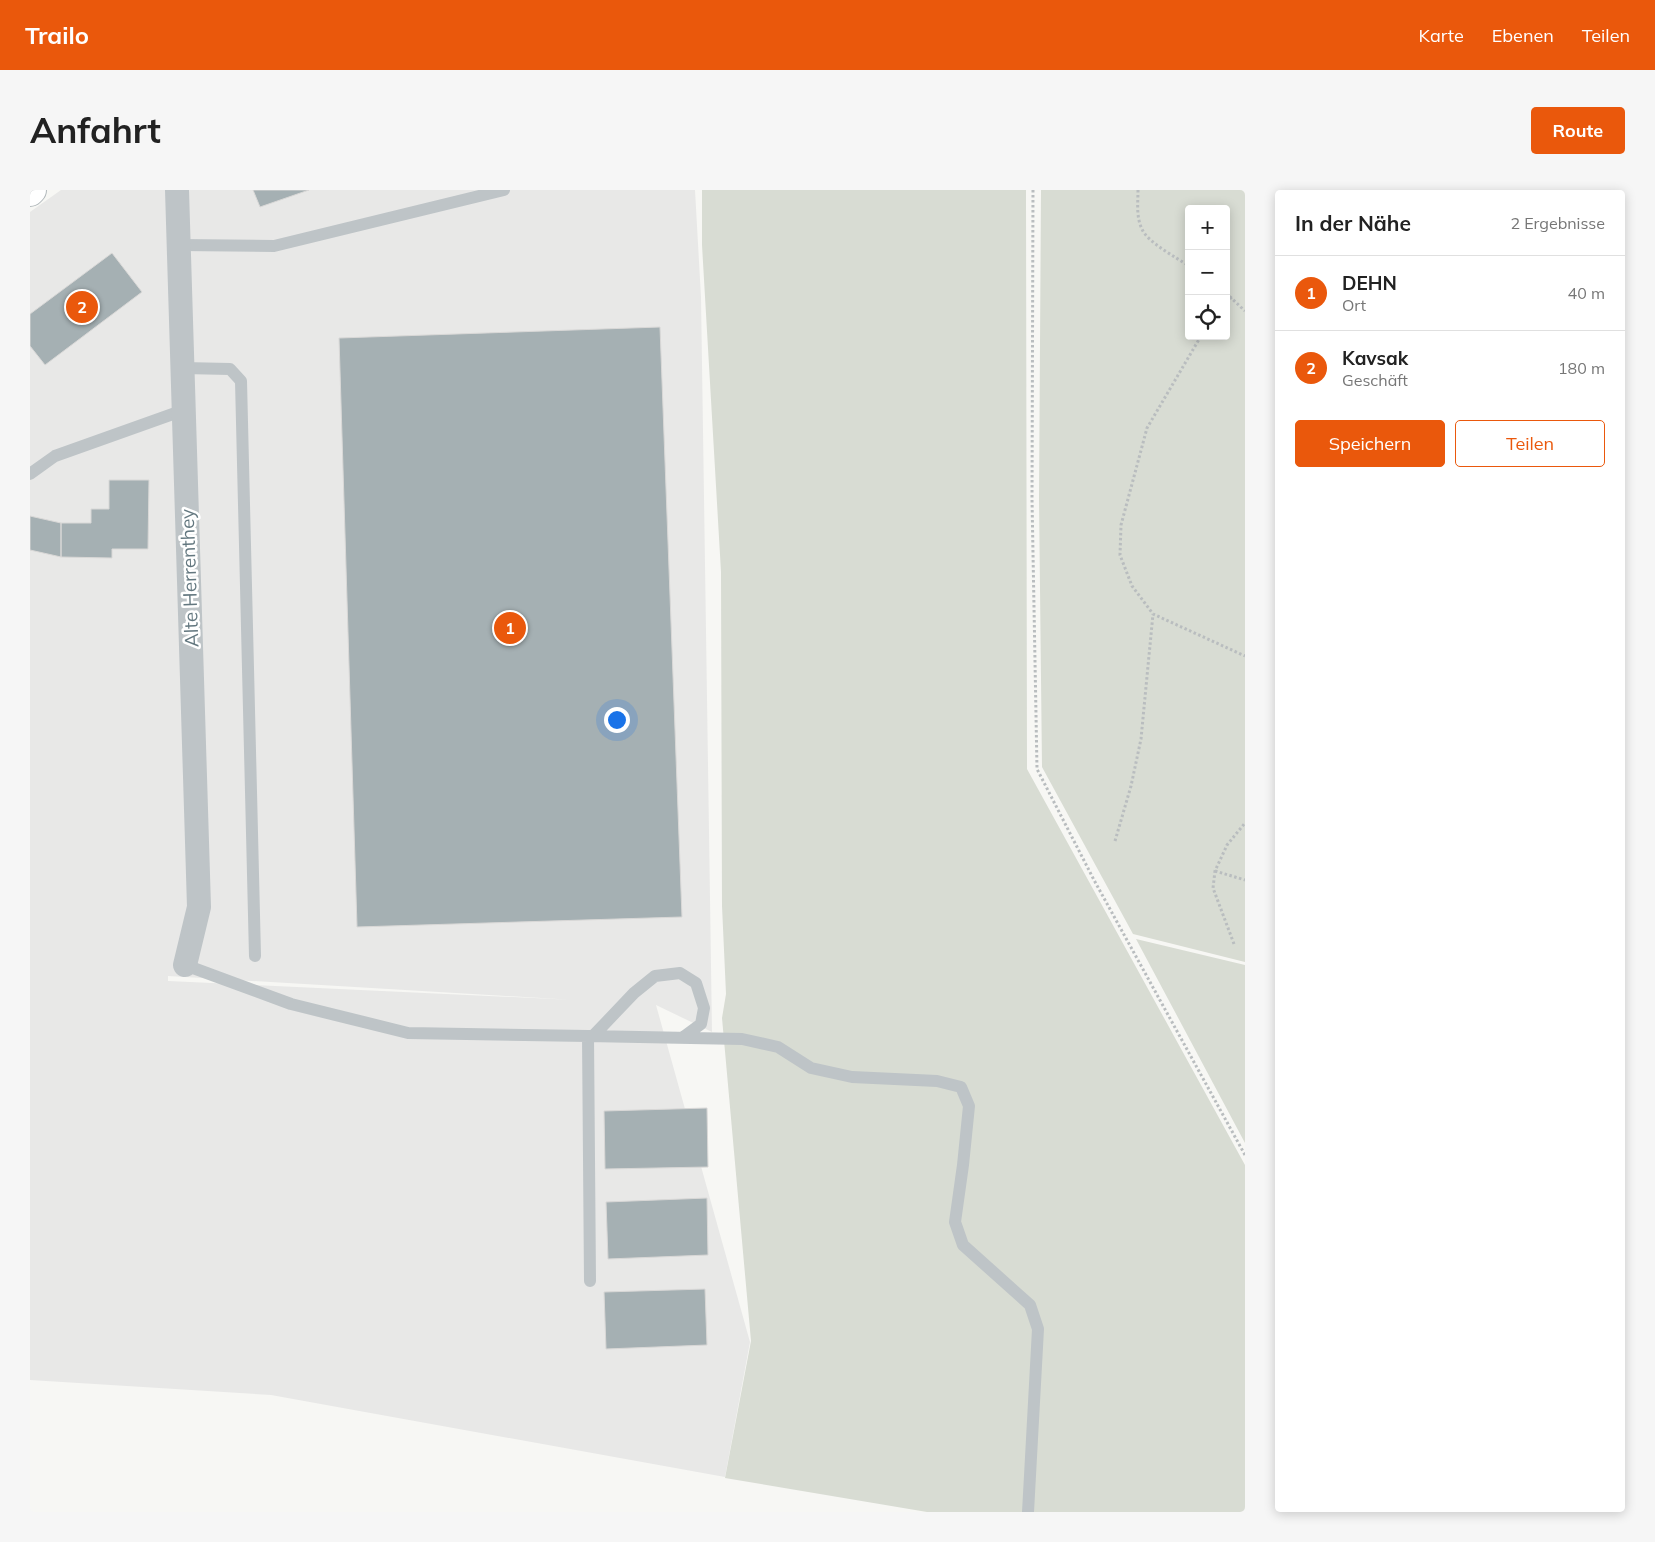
<!DOCTYPE html>
<html lang="de">
<meta charset="utf-8">
<style>
:root{--surface:#fff;--page:#f6f6f6;--text:#222;--muted:#767676;--line:#e0e0e0;--accent:#ea580c}
body{margin:0;font-family:Mulish,sans-serif;background:var(--page);color:var(--text)}
.controls{position:absolute;right:15px;top:15px;display:grid;overflow:hidden;border-radius:5px;box-shadow:0 2px 12px #0003}
.controls button{width:45px;height:45px;display:grid;place-items:center;padding:0;border:0;border-bottom:1px solid var(--line);background:var(--surface);color:var(--text);font:25px sans-serif}
.you{position:absolute;left:586px;top:529px;width:18px;height:18px;margin:-12px;border:4px solid #fff;border-radius:50%;background:#1a73e8;box-shadow:0 0 0 8px #1a73e833}
.badge{display:grid;place-items:center;width:32px;height:32px;border-radius:50%;background:var(--accent);color:#fff;font-size:16px;font-weight:700}
.pin{position:absolute;translate:-50% -50%;border:2px solid #fff;box-shadow:0 1px 5px #0006}
.list{margin:0;padding:0;list-style:none}
h2{display:flex;justify-content:space-between;align-items:center;height:65px;margin:0;padding:0 20px;font-size:21px}
h2 small{font-size:16px;font-weight:400;color:var(--muted)}
.list li{display:grid;grid-template-columns:32px 1fr auto;gap:15px;align-items:center;box-sizing:border-box;height:75px;padding:0 20px;border-top:1px solid var(--line)}
.list b{display:block;font-size:19px;white-space:nowrap}
.list p{margin:0;font-size:16px;white-space:nowrap;color:var(--muted)}
.list em{font-size:16px;font-style:normal;color:var(--muted)}
.actions{display:flex;gap:10px;padding:15px 20px}
.actions a{flex:1;padding:11px 0;border:1px solid var(--accent);border-radius:5px;text-align:center;font-size:18px;color:var(--accent)}
.actions .main{background:var(--accent);color:#fff}
.icon{flex:none;width:28px;height:28px;fill:none;stroke:currentColor;stroke-width:2;stroke-linecap:round;stroke-linejoin:round}
.map{position:relative;flex:none;width:1215px;height:1322px;overflow:hidden;border-radius:5px}
header{display:flex;align-items:center;gap:30px;box-sizing:border-box;height:70px;padding:0 25px;background:var(--accent);color:#fff}
header strong{font-size:24px}
nav{display:flex;gap:28px;margin-inline-start:auto;font-size:18px}
.intro{display:flex;align-items:center;justify-content:space-between;box-sizing:border-box;height:120px;padding:0 30px}
h1{margin:0;font-size:35px}
.button{padding:12px 22px;border-radius:5px;background:var(--accent);color:#fff;font-size:18px;font-weight:700}
main{display:flex;gap:30px;padding:0 30px}
aside{flex:1;background:var(--surface);border-radius:5px;box-shadow:0 2px 12px #0003}
.map>svg:first-child{display:block}
</style>
<header>
<strong>Trailo</strong>
<nav><a>Karte</a><a>Ebenen</a><a>Teilen</a></nav>
</header>
<div class="intro"><h1>Anfahrt</h1><a class="button">Route</a></div>
<main>
<div class="map">
<svg width="1215" height="1322" viewBox="0 0 1215 1322">
<rect width="100%" height="100%" fill="#f7f7f4"/>
<path fill="#e8e8e7" fill-rule="evenodd" d="M 31,0 L 665,0 L 671,107 L 682,842 L 626,815 L 720,1152 L 695,1287 L 241,1205 L 0,1190 L 0,22 ZM 138,786 L 544,810 L 545,810 L 138,791 Z"/>
<path fill="#d8dcd3" fill-rule="evenodd" d="M 672,0 L 996,0 L 997,579 L 1215,975 L 1215,1322 L 897,1322 L 695,1288 L 721,1151 L 692,828 L 696,804 L 692,716 L 691,382 L 672,55 Z
M 1011,0 L 1215,0 L 1215,772 L 1103,744 L 1012,577 L 1009,309 ZM 1159,19 L 1196,19 L 1196,146 L 1159,146 Z
M 1106,749 L 1215,775 L 1215,953 Z"/>
<path fill="#a5b0b3" stroke="#d9d8d7" d="M 223,0 L 279,0 L 230,17 Z
M 82,63 L 112,102 L 15,175 L 0,156 L 0,124 Z
M 630,137 L 652,727 L 327,737 L 309,148 Z
M 79,290 L 119,290 L 118,359 L 82,359 L 82,368 L 31,367 L 31,333 L 61,333 L 61,319 L 79,319 Z
M 0,326 L 31,333 L 31,367 L 0,360 Z
M 677,918 L 678,977 L 575,979 L 574,921 Z
M 677,1008 L 678,1065 L 578,1069 L 576,1012 Z
M 675,1099 L 677,1155 L 576,1159 L 574,1102 Z"/>
<g fill="none" stroke-linecap="round" stroke-linejoin="round">
<defs>
<path id="secondary" d="M 0,2 L 2,0"/>
</defs>
<use href="#secondary" stroke="#b1b8bb" stroke-width="30"/>
<path stroke="#b9bdbf" stroke-width="3" stroke-dasharray="2.5 2.5" stroke-linecap="butt" d="M 1003,0 L 1002,309 L 1007,579 L 1064,690 L 1215,965
M 1108,0 C 1108,13 1106,27 1112,39 C 1117,52 1147,68 1159,76
M 1196,103 L 1215,121
M 1196,112 L 1202,107
M 1171,146 L 1117,238 L 1091,335 L 1090,365 L 1102,396 L 1123,424 L 1215,466
M 1085,651 L 1101,596 L 1111,549 L 1123,424
M 1185,681 L 1215,690
M 1204,754 L 1183,698 L 1185,681 L 1197,655 L 1215,633"/>
<path stroke="#bec4c7" stroke-width="12" d="M 149,55 L 244,56 L 474,0
M 153,178 L 200,179 L 211,191 L 225,766
M 0,284 L 25,266 L 154,220
M 155,775 L 261,814 L 378,843 L 558,846 L 560,1091
M 564,845 L 604,803 L 625,786 L 650,783 L 666,793 L 674,818 L 671,834 L 652,848
M 558,846 L 712,849 L 748,857 L 781,878 L 822,887 L 907,891 L 931,897 L 939,916 L 933,975 L 925,1032 L 933,1055 L 1000,1115 L 1008,1139 L 998,1322"/>
<path stroke="#bec4c7" stroke-width="24" d="M 147,0 L 169,717 L 155,775"/>
<use href="#secondary" stroke="#fff" stroke-width="28"/>
</g>
<g text-anchor="middle" stroke-width="5" stroke-linejoin="round" paint-order="stroke">
<g font-size="19" fill="#63777f" stroke="#fff">
<text transform="translate(159 388) rotate(-92)" y="7">Alte Herrenthey</text>
</g>
</g>
</svg>
<div class="controls">
<button>+</button>
<button>−</button>
<button><svg class="icon" aria-label="locate" viewBox="0 0 24 24"><circle cx="12" cy="12" r="6"/><path d="M12 2v4M12 18v4M2 12h4M18 12h4"/></svg></button>
</div>
<div class="you"></div>
<div class="pin badge" style="left:480px;top:438px">1</div>
<div class="pin badge" style="left:52px;top:117px">2</div>
</div>
<aside>
<h2>In der Nähe<small>2 Ergebnisse</small></h2>
<ul class="list">
<li><span class="badge">1</span><div><b>DEHN</b><p>Ort</p></div><em>40 m</em></li>
<li><span class="badge">2</span><div><b>Kavsak</b><p>Geschäft</p></div><em>180 m</em></li>
</ul>
<div class="actions"><a class="main">Speichern</a><a>Teilen</a></div>
</aside>
</main>
